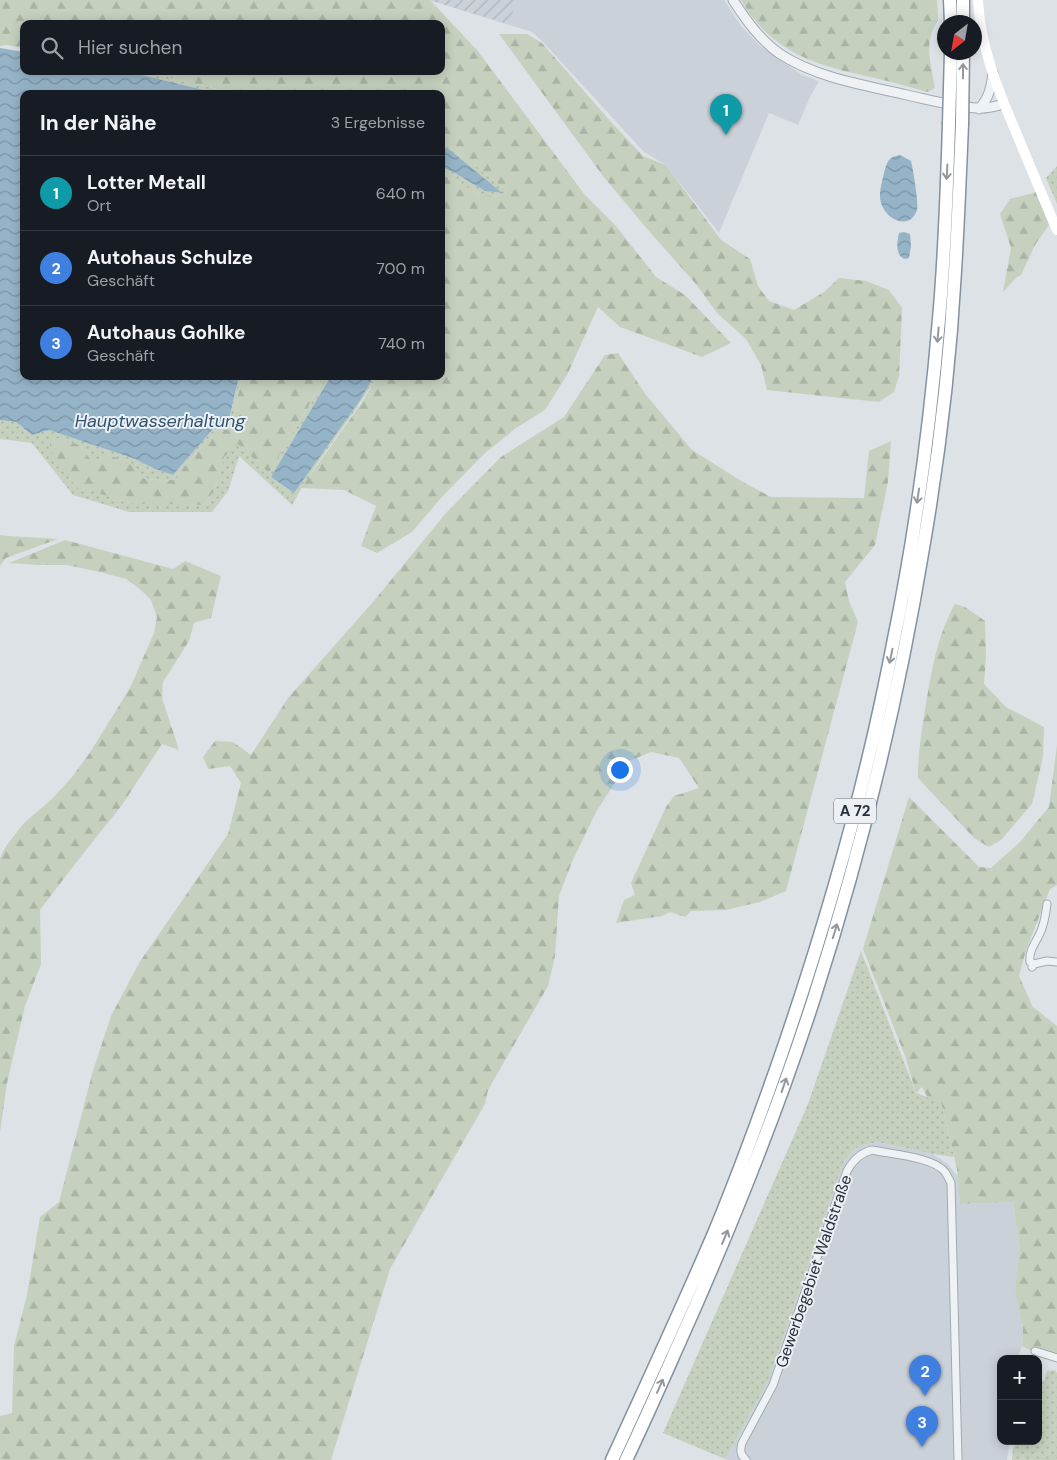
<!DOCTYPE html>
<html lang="de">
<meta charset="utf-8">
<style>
:root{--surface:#171b24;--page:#20242c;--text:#f1f3f6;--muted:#9ea1a6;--line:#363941;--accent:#0b8043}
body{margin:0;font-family:"DM Sans",sans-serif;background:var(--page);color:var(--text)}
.controls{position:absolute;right:15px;bottom:15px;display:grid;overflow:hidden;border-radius:10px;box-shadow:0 2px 12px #0003}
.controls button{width:45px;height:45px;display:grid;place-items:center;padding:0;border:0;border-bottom:1px solid var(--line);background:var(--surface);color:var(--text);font:25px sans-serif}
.compass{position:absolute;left:937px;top:15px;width:45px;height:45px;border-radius:50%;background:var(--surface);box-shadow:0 2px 12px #0003;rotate:211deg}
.you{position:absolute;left:619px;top:769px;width:18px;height:18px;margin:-12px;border:4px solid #fff;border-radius:50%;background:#1a73e8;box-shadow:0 0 0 8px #1a73e833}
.badge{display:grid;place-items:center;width:32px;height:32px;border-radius:50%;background:var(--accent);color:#fff;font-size:16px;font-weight:700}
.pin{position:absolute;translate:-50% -41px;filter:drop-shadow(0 1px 2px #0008)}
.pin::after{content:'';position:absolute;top:26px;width:18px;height:15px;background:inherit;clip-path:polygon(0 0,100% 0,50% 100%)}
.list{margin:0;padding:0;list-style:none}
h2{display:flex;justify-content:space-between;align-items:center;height:65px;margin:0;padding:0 20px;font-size:21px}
h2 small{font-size:16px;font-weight:400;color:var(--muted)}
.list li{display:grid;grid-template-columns:32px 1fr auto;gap:15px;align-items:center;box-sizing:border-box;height:75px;padding:0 20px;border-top:1px solid var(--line)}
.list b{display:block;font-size:19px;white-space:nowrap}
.list p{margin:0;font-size:16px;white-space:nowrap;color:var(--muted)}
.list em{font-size:16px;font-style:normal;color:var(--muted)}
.icon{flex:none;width:28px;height:28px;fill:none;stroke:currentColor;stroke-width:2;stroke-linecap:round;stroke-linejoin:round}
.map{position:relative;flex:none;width:1057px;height:1460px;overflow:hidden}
.search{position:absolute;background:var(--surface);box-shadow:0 2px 12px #0003;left:20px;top:20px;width:425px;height:55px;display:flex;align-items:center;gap:12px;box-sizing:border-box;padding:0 18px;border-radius:10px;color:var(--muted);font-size:19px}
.panel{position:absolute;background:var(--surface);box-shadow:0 2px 12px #0003;left:20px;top:90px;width:425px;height:290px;border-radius:10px}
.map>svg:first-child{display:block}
</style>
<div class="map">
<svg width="1057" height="1460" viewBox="0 0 1057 1460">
<defs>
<pattern id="industrial-furrows" width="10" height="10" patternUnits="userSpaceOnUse" patternTransform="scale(1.25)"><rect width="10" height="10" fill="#cbd1d9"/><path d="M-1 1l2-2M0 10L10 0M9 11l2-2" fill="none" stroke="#aeb4bb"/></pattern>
<pattern id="grass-dots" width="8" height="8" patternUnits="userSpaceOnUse" patternTransform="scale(1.25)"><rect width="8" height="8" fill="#c5d1be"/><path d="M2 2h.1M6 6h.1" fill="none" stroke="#a9b4a4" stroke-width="1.8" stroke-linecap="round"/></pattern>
<pattern id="forest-firs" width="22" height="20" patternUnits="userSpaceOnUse" patternTransform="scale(1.25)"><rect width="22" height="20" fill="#c5d1be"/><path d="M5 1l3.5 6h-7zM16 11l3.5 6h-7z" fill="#a9b4a4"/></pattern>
<pattern id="water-waves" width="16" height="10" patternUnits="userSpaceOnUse" patternTransform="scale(1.25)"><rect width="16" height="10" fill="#96b4c8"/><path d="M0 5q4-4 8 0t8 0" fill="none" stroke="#7a93a4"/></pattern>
</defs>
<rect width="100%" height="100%" fill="#dde2e7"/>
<path fill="#cbd1d9" d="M 429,0 L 724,0 L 741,26 L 760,46 L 802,75 L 819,81 L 810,97 L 798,125 L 769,113 L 719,233 L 666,165 L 644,152 L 543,42 L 532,32 Z
M 878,1142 L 933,1154 L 948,1164 L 958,1177 L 960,1204 L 1013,1202 L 1020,1250 L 1016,1290 L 1023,1328 L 1022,1346 L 1017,1359 L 1001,1359 L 1001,1441 L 1010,1441 L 1007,1460 L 728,1460 L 725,1459 L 769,1379 L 843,1163 L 851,1152 L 862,1145 Z"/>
<path fill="url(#industrial-furrows)" d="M 429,0 L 518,0 L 508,24 Z"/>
<path fill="url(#grass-dots)" d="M 126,71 L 143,71 L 229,92 L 243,94 L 220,94 Z
M 441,142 L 471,162 L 506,190 L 505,195 L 482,196 L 441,173 L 441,167 L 453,172 L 485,191 L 501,193 L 450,150 L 441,146 Z
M 1057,166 L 1057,204 L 1046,178 Z
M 239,376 L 242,376 L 231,429 L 215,431 L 183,468 L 177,479 L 164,481 L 142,478 L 92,461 L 79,445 L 76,487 L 173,503 L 204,505 L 215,489 L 224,457 L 238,443 L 269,473 L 326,376 L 331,376 L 271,477 L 294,493 L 361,399 L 374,376 L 377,376 C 351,421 316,460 292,505 L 239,456 L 228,491 L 212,512 L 129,512 L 73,495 L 32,443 L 0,439 L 0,420 L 16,422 L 32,435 L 49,430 L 135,459 L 155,469 L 173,475 L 213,429 L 227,428 Z
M 861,951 L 916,1093 L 941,1102 L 954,1157 L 933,1154 L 878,1142 L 862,1145 L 851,1152 L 843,1163 L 769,1379 L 725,1459 L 663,1433 L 808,1104 Z
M 1055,1370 L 1057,1373 L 1057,1460 L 1012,1460 L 1013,1448 L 1018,1441 L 1038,1441 L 1038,1383 L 1044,1381 L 1047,1371 Z"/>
<path fill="url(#forest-firs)" d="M 0,0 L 430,0 L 477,50 L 585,195 L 616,226 L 656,277 L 685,295 L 731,343 L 702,357 L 620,327 L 598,307 L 567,375 L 545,410 L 516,428 L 484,454 L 441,498 L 412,532 L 377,553 L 361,546 L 376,506 L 344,490 L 301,488 L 363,401 L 377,376 L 441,376 L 441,173 L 482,196 L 505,195 L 506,190 L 471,162 L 441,142 L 441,94 L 243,94 L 229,92 L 143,71 L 441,71 L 441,24 L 24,24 L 24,48 L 6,45 L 0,46 Z
M 741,0 L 937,0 L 938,21 C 923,41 931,65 935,88 L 927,92 C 910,87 892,82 875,78 C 829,68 785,58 754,19 C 749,14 745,6 741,0 Z
M 499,34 L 527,34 L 542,43 L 612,123 L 643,156 L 666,165 L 721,240 L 750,259 L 758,286 L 769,301 L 794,310 L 824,292 L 839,278 L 866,281 L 889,290 L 902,308 L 899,376 L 894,392 L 879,402 L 767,390 L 761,365 L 746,339 L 718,314 L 695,283 L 648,230 L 603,176 Z
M 1036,192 L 1049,225 L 1035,245 L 1021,275 L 1016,278 L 1003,292 L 1011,248 L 1000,214 L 1010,199 Z
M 618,353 L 646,395 L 692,450 L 743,482 L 771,497 L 864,498 L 869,451 L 891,441 L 888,482 L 875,545 L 845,582 L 849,601 L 858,622 L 786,891 L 760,902 L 726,910 L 691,911 L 685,917 L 670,912 L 662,916 L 616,923 L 624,900 L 635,895 L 631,883 L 666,807 L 674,796 L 699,788 L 679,758 L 651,752 L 629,761 L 596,812 L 572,862 L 559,896 L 555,956 L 548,986 L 488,1090 L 485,1104 L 390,1269 L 331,1460 L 0,1460 L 0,1416 L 12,1413 L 14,1346 L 27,1295 L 40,1217 L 59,1202 L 92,1074 L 111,1016 L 139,963 L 228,834 L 241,783 L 230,766 L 208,769 L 203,757 L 215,741 L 233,742 L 251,755 L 288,698 L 373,602 L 446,513 L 501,457 L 564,417 L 605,355 Z
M 242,376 L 326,376 L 269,473 L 238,444 L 224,457 L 215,489 L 204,505 L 127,503 L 90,490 L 76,487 L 50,450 L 50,440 L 52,436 L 79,445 L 92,461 L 109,455 L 134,465 L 142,478 L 164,481 L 177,479 L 183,468 L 215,431 L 231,429 Z
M 0,535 L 9,536 L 58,539 L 6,558 L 0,566 Z
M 65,540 L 173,569 L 185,561 L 221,576 L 211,618 L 194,623 L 189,641 L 163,682 L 162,698 L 179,750 L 162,744 L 122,805 L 75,864 L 40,910 L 41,964 L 25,1006 L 7,1083 L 0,1132 L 0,858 L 6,846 L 24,823 L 53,798 L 72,777 L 89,754 L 130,688 L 154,633 L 157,617 L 151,600 L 140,589 L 126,579 L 100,572 L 67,565 L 38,565 L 9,563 Z
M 955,604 L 965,607 L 985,621 L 986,657 L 984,684 L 1006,707 L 1044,727 L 1043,757 L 1032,804 L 1001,840 L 989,847 L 974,838 L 918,778 C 918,755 921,733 925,710 C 931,673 937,636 955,604 Z
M 1057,745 L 1057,885 L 1050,889 L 1026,950 L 1019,976 L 1033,1007 L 1057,1026 L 1057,1357 L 1040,1355 L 1022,1346 L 1023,1328 L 1015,1290 L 1020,1250 L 1013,1202 L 960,1204 L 957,1169 L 941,1102 L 928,1098 L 922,1087 L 916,1093 L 905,1056 L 863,949 L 909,797 L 979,867 L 991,868 L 1020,842 L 1049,807 Z"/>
<path fill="url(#water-waves)" d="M 0,48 L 24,52 L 24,71 L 126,71 L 220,94 L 24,94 L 24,376 L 239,376 L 227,428 L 213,429 L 173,475 L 155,469 L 135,459 L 49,430 L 32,435 L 16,422 L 0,420 Z
M 441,146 L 450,150 L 502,193 L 485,191 L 453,172 L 441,167 Z
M 900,155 L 911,161 C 913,169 919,204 917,210 C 910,231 886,220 881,203 C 878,193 882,183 884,173 C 887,162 888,157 900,155 Z
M 904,232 L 910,234 L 911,246 L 909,258 L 905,259 C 895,256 897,242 899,233 Z
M 331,376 L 374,376 L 361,399 L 294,493 L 271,477 Z"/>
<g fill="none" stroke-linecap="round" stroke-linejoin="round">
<defs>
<path id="minor" d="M 1034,964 L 1030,962 C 1028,949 1039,939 1042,928 C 1045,920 1046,912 1047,904
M 1032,967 L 1034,964 L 1047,961 L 1057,962
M 1035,1351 L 1057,1358
M 746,1460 C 740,1455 740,1450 742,1443 L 773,1385 L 847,1171 C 853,1160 860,1153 872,1150 C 890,1154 934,1157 945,1172 C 947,1175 949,1179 951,1183 L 958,1460"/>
<path id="tertiary" d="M 733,0 C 746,20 760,40 780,54 C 817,78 864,85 907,95 C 930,100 954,107 978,108 C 987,109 996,106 1004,104
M 979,109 C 989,98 991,88 993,73"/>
<path id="motorway" d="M 950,0 L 951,22
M 963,0 L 963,22
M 612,1460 C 647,1384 682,1308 715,1231 C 738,1175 759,1118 779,1061 C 826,925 866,786 893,644 C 915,537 930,428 939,319 C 945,254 947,189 949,124
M 626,1460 C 649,1412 670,1363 692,1314 C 738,1209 780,1104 815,995 C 862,849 898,699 923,548 C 939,456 950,363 955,271 C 958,222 960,173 962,124"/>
</defs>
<use href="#minor" stroke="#a2a9b1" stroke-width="9"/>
<use href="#tertiary" stroke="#a2a9b1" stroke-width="11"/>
<use href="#motorway" stroke="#84919e" stroke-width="15"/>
<use href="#minor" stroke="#eff2f5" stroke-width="7"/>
<use href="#tertiary" stroke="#eff2f5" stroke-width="9"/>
<path stroke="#fff" stroke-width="10" d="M 978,0 C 980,46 998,90 1016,132 C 1029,164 1043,197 1057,230"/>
<use href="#motorway" stroke="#fff" stroke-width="12"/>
<defs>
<path id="motorway-bridge" d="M 949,124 L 951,52
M 962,124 L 963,52"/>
</defs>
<use href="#motorway-bridge" stroke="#84919e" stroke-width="15" stroke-linecap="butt"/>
<use href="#motorway-bridge" stroke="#fff" stroke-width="12"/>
</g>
<defs><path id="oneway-shaft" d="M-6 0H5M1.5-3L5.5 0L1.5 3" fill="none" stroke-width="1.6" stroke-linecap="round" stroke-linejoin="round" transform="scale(1.25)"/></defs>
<g stroke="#92989e">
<use href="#oneway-shaft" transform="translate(963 71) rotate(-90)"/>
<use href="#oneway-shaft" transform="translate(947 172) rotate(93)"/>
<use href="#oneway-shaft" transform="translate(938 335) rotate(95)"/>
<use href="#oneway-shaft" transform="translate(918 496) rotate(98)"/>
<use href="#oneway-shaft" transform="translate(891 656) rotate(102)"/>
<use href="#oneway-shaft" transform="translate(835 931) rotate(-73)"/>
<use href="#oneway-shaft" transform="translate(784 1085) rotate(-71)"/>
<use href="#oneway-shaft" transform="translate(725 1237) rotate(-67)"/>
<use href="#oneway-shaft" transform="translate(660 1386) rotate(-66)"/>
</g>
<g text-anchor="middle" stroke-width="4" stroke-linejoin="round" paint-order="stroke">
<rect fill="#ecf0f5" stroke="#616a74" stroke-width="1" x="834" y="798.5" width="42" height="25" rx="4"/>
<g font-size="15" font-weight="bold" fill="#26313d">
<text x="855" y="816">A 72</text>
</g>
<g font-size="16" fill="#26313d" stroke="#ecf0f5">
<text transform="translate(813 1271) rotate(-71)" y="6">Gewerbegebiet Waldstraße</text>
</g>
<g font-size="18" font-style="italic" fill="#305571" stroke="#ecf0f5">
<text x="160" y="427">Hauptwasserhaltung</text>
</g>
</g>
</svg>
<div class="controls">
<button>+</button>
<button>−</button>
</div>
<svg class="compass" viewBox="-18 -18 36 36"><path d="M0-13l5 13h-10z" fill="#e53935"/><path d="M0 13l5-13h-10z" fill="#9ea1a6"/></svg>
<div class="you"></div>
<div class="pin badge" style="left:726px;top:135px;background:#0f9aa8">1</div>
<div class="pin badge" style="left:925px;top:1396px;background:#3f7fe0">2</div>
<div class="pin badge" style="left:922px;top:1447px;background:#3f7fe0">3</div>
<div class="search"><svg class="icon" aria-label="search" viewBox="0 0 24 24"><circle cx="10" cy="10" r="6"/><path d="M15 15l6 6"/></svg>Hier suchen</div>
<section class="panel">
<h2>In der Nähe<small>3 Ergebnisse</small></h2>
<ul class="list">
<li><span class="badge" style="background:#0f9aa8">1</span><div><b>Lotter Metall</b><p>Ort</p></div><em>640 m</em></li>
<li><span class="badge" style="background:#3f7fe0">2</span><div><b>Autohaus Schulze</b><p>Geschäft</p></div><em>700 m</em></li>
<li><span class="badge" style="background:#3f7fe0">3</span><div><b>Autohaus Gohlke</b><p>Geschäft</p></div><em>740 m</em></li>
</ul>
</section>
</div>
